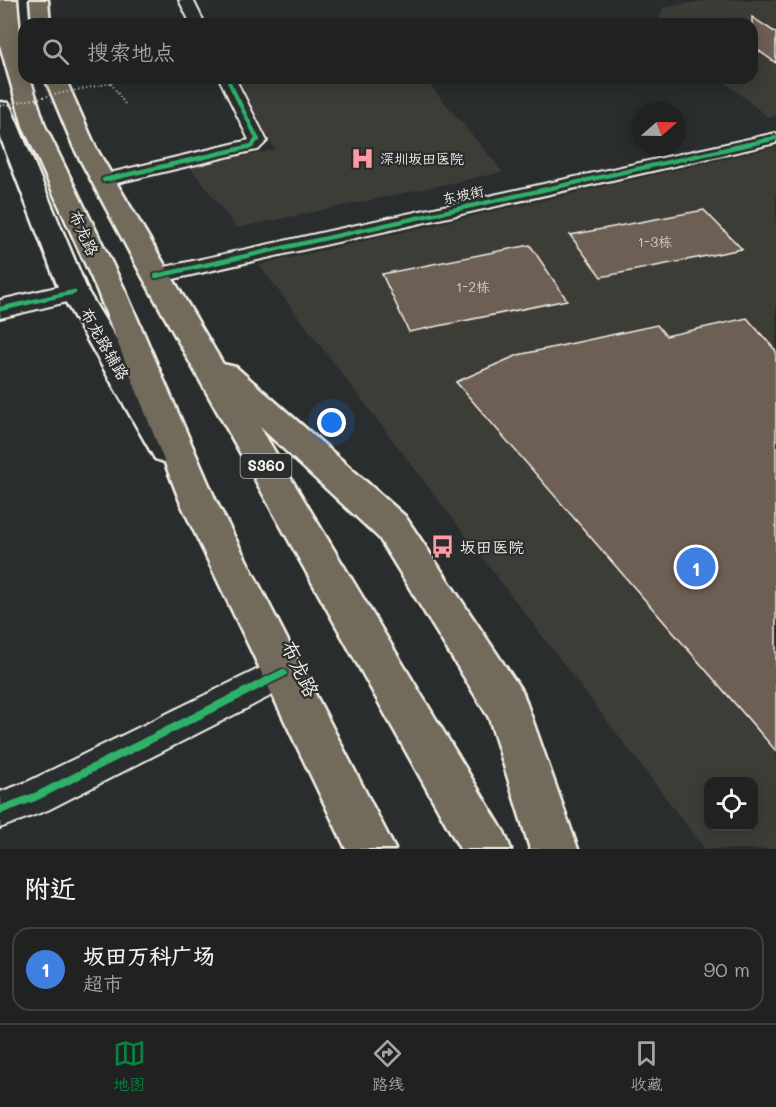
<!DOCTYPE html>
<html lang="zh">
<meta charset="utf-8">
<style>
:root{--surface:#202222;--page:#282a2a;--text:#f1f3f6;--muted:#a2a4a5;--line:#3d3f40;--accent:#0b8043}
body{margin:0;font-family:Mali,"LXGW WenKai TC",sans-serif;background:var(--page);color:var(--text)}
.controls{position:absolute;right:18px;bottom:18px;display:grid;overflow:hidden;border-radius:12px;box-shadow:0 3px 15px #0003}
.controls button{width:54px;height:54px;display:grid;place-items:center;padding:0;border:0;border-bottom:2px solid var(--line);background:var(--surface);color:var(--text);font:30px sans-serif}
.compass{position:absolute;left:632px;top:102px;width:54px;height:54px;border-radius:50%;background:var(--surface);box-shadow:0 3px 15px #0003;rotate:70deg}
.you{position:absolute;left:332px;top:423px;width:21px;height:21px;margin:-15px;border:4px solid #fff;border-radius:50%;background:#1a73e8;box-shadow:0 0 0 9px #1a73e833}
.badge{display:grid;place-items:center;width:39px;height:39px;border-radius:50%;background:var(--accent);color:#fff;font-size:20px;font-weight:700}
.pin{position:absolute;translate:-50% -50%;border:3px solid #fff;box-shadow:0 2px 6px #0006}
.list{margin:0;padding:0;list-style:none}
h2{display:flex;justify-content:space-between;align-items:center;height:78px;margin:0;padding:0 24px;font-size:26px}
h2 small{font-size:20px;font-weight:400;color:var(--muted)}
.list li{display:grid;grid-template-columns:39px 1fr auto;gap:18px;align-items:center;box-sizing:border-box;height:84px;margin:0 12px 12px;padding:0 12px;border:2px solid var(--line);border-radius:18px}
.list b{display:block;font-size:22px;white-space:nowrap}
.list p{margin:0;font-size:20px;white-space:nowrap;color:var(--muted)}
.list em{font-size:20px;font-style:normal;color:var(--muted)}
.icon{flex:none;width:33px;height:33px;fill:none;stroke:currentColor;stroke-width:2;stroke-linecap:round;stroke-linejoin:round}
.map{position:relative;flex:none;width:776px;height:849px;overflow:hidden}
.search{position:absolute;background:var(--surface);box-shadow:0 3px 15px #0003;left:18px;right:18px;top:18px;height:66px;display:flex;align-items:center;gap:15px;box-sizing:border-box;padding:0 21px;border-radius:18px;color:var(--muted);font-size:22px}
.sheet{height:174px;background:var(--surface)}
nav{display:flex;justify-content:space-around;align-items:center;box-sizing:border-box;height:84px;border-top:2px solid var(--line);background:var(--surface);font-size:16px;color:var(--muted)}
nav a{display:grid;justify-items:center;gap:3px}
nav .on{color:var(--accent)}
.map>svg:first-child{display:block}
</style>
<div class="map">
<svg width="776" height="849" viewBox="0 0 776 849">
<rect width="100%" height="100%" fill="#2a2d2e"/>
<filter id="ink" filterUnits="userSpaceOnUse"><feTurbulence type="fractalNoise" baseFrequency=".0167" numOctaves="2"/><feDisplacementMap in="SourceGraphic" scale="12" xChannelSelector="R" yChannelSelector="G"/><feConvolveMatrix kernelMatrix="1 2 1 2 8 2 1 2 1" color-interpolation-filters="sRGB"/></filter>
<g filter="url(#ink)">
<path fill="#3e3c39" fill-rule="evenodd" d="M 710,0 L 776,0 L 776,116 L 769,118 L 720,78 L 752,78 L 752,24 L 657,24 L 663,8 Z
M 238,78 L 424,78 L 503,172 L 237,228 L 190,167 L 275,150 Z
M 776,147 L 776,849 L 705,849 L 259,265 ZM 708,782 L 754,782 L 754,826 L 708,826 Z"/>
<path fill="#6e5f54" stroke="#f4f1e8" stroke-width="1.5" d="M 752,17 L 776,33 L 776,63 L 752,46 Z
M 704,210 L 742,249 L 601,277 L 570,235 Z
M 530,245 L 567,300 L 409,332 L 382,274 Z
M 747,318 L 776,351 L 776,751 L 456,382 L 518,355 L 657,325 L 666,336 Z"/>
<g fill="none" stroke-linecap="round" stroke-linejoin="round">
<defs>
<path id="minor" d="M 179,0 L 193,0 L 205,24 L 191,24 Z
M 219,78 L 235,78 L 267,141 L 258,150 L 252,151 L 104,186 L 97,184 L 95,180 L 97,176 L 249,140 Z
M 776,133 L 776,143 L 156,283 L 148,281 L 145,276 L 148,271 L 156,269 Z
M 283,657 L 294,662 L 299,673 L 294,684 L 48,810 L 0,828 L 0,792 L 27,782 Z"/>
<path id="tertiary" d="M 74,283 L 84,286 L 87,292 L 84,298 L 0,318 L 0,300 Z"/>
<path id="secondary" d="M 0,102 L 8,103 L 11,108 L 88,292 L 184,450 L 179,459 L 167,463 L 155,459 L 60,292 L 0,136 Z"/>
<path id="primary" d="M 0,0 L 17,0 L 24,78 L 30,78 L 45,126 L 125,290 L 216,501 L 395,849 L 346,849 L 181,504 L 97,290 L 23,126 L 0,45 Z
M 30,0 L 48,0 L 50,24 L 32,24 Z
M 45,78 L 65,78 L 96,148 L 223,364 L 236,367 L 405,516 L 523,693 L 578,849 L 530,849 L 489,718 L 379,538 L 260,427 L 504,832 L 511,849 L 460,849 L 142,276 L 74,148 Z"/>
</defs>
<use href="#minor" stroke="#f4f1e8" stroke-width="4"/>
<use href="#tertiary" stroke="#f4f1e8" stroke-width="4"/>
<use href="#secondary" stroke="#f4f1e8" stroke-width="5"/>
<use href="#primary" stroke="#f4f1e8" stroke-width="5"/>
<path stroke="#f4f1e8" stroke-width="2" stroke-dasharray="1 3" stroke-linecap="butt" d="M 111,83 L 125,104"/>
<use href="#minor" fill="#2a2d2e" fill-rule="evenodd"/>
<use href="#tertiary" fill="#2a2d2e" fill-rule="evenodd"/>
<use href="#secondary" fill="#2a2d2e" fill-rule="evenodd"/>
<use href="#primary" fill="#726b5a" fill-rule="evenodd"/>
<path stroke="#f4f1e8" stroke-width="2" stroke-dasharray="1 3" stroke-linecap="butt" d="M 0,106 L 111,83 L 109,78"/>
<defs>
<path id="cycleway-far2" d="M 227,78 L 258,140
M 765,140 L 776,138"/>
<path id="cycleway-far1" d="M 104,180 L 252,146 L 257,139
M 156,276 L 772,139
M 0,309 L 74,292"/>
<path id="cycleway" d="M 0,810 L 35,797 L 283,673"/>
</defs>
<use href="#cycleway-far2" stroke="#2a2d2e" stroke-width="6"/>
<use href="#cycleway-far1" stroke="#2a2d2e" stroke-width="8"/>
<use href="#cycleway" stroke="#2a2d2e" stroke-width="11"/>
<use href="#cycleway-far2" stroke="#2db169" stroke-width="4"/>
<use href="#cycleway-far1" stroke="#2db169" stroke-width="4.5"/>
<use href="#cycleway" stroke="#2db169" stroke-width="8"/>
</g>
</g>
<defs>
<symbol id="hospital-bare" viewBox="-9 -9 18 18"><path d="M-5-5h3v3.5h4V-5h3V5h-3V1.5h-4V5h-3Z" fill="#ff9aa2" stroke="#2a2d2e" stroke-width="2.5" paint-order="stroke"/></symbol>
<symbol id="bus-bare" viewBox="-9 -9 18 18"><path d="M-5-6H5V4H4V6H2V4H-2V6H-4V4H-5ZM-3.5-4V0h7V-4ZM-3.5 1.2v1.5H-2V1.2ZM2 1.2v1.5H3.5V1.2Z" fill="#ff9aa2" stroke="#2a2d2e" stroke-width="2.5" paint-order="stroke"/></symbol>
</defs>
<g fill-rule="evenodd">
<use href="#hospital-bare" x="346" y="142" width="33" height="33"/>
<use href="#bus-bare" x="426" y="530" width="33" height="33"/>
</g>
<g text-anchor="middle" stroke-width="4.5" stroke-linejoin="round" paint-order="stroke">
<g font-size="14" fill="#f4f1e8" stroke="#2a2d2e" text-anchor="start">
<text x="380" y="164">深圳坂田医院</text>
</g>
<g font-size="14" fill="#f4f1e8" stroke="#2a2d2e">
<text transform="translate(463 195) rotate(-12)" y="5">东坡街</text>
</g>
<g font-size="14" fill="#d2ccc3">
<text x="655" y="247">1-3栋</text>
<text x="473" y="292">1-2栋</text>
</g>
<rect fill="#2a2d2e" stroke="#b7b6b0" stroke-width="1.5" x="240.5" y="454" width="51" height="24" rx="4.5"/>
<g font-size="15" font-weight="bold" fill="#f4f1e8">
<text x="266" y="471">S360</text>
</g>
<g font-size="16" fill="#f4f1e8" stroke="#2a2d2e">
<text transform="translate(84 233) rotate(65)" y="6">布龙路</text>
<text transform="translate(105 344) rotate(60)" y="6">布龙路辅路</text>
</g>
<g font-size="16" fill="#f4f1e8" stroke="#2a2d2e" text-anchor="start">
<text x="460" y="553">坂田医院</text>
</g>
<g font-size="20" fill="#f4f1e8" stroke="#2a2d2e">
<text transform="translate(300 669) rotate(64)" y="7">布龙路</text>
</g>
</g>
</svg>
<div class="controls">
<button><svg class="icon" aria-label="locate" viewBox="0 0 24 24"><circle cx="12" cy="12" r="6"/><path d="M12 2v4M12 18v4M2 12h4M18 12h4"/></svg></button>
</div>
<svg class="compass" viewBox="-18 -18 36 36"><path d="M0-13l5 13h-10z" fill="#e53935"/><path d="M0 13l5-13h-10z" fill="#a2a4a5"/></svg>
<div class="you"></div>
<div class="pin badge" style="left:696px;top:567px;background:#3f7fe0">1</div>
<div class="search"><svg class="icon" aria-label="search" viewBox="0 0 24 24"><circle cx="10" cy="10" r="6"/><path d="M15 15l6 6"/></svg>搜索地点</div>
</div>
<section class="sheet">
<h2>附近<small></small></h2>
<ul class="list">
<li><span class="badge" style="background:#3f7fe0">1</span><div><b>坂田万科广场</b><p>超市</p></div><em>90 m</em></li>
</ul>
</section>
<nav>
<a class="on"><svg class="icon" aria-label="map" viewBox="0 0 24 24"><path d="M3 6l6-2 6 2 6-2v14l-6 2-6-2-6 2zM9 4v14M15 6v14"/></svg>地图</a>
<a><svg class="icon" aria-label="directions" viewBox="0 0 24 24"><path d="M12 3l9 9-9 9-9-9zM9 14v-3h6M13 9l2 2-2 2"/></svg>路线</a>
<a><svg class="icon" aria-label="saved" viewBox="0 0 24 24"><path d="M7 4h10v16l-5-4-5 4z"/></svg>收藏</a>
</nav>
